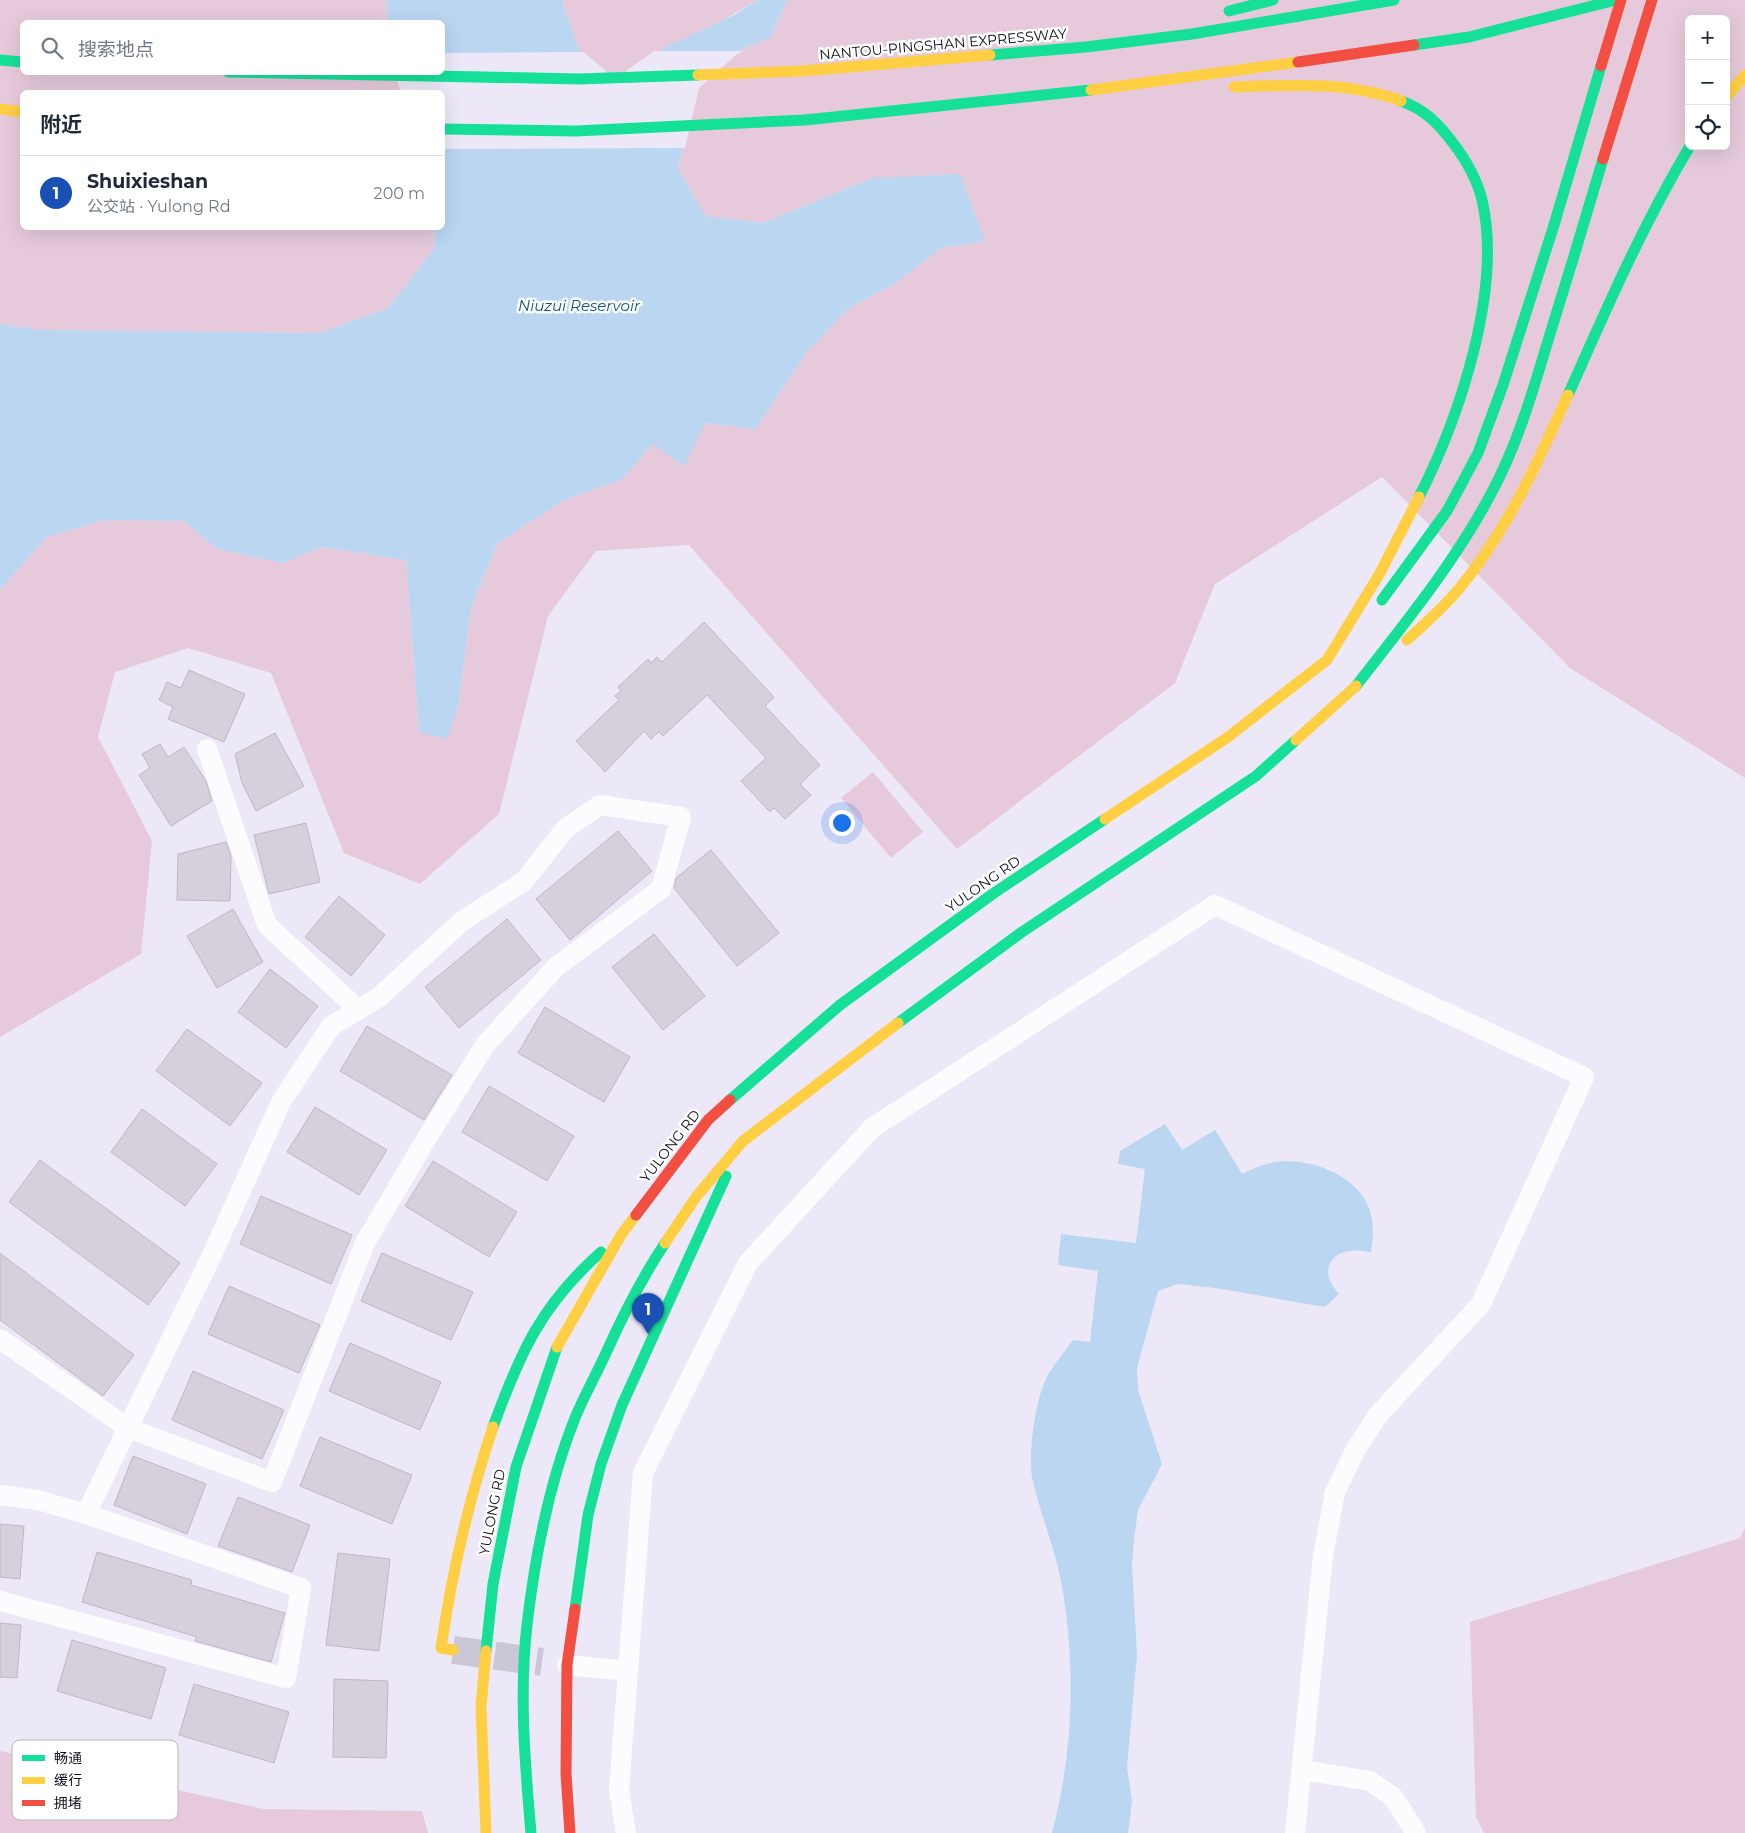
<!DOCTYPE html>
<html lang="zh">
<meta charset="utf-8">
<style>
:root{--surface:#fff;--page:#f2f2f3;--text:#1f2937;--muted:#747a83;--line:#e0e1e3;--accent:#b45309}
body{margin:0;font-family:Montserrat,"Noto Sans SC",sans-serif;background:var(--page);color:var(--text)}
.controls{position:absolute;right:15px;top:15px;display:grid;overflow:hidden;border-radius:8px;box-shadow:0 5px 20px #0002}
.controls button{width:45px;height:45px;display:grid;place-items:center;padding:0;border:0;border-bottom:1px solid var(--line);background:var(--surface);color:var(--text);font:25px sans-serif}
.you{position:absolute;left:841px;top:822px;width:18px;height:18px;margin:-12px;border:4px solid #fff;border-radius:50%;background:#1a73e8;box-shadow:0 0 0 8px #1a73e833}
.badge{display:grid;place-items:center;width:32px;height:32px;border-radius:50%;background:var(--accent);color:#fff;font-size:16px;font-weight:700}
.pin{position:absolute;translate:-50% -41px;filter:drop-shadow(0 1px 2px #0008)}
.pin::after{content:'';position:absolute;top:26px;width:18px;height:15px;background:inherit;clip-path:polygon(0 0,100% 0,50% 100%)}
.list{margin:0;padding:0;list-style:none}
h2{display:flex;justify-content:space-between;align-items:center;height:65px;margin:0;padding:0 20px;font-size:21px}
h2 small{font-size:16px;font-weight:400;color:var(--muted)}
.list li{display:grid;grid-template-columns:32px 1fr auto;gap:15px;align-items:center;box-sizing:border-box;height:75px;padding:0 20px;border-top:1px solid var(--line)}
.list b{display:block;font-size:19px;white-space:nowrap}
.list p{margin:0;font-size:16px;white-space:nowrap;color:var(--muted)}
.list em{font-size:16px;font-style:normal;color:var(--muted)}
.icon{flex:none;width:28px;height:28px;fill:none;stroke:currentColor;stroke-width:2;stroke-linecap:round;stroke-linejoin:round}
.map{position:relative;flex:none;width:1745px;height:1833px;overflow:hidden}
.search{position:absolute;background:var(--surface);box-shadow:0 5px 20px #0002;left:20px;top:20px;width:425px;height:55px;display:flex;align-items:center;gap:12px;box-sizing:border-box;padding:0 18px;border-radius:8px;color:var(--muted);font-size:19px}
.panel{position:absolute;background:var(--surface);box-shadow:0 5px 20px #0002;left:20px;top:90px;width:425px;height:140px;border-radius:8px}
.map>svg:first-child{display:block}
</style>
<div class="map">
<svg width="1745" height="1833" viewBox="0 0 1745 1833">
<rect width="100%" height="100%" fill="#ece8f7"/>
<path fill="#e6cadb" fill-rule="evenodd" d="M 0,0 L 386,0 L 388,22 L 22,22 L 22,72 L 397,73 L 404,92 L 22,92 L 22,228 L 434,228 L 435,247 L 388,308 L 320,333 L 42,330 L 0,324 Z
M 562,0 L 758,0 L 615,82 L 579,51 Z
M 787,0 L 1745,0 L 1745,778 L 1570,668 L 1382,477 L 1215,584 L 1175,683 L 957,849 L 689,545 L 596,551 L 548,616 L 499,814 L 420,884 L 344,853 L 271,673 L 188,648 L 115,672 L 98,737 L 152,841 L 141,954 L 0,1037 L 0,590 L 47,537 L 104,520 L 184,521 L 217,549 L 283,563 L 322,547 L 406,560 L 419,732 L 459,701 L 471,608 L 497,544 L 564,500 L 621,480 L 653,444 L 705,423 L 756,429 L 806,353 L 848,309 L 897,282 L 941,248 L 985,241 L 873,178 L 763,223 L 706,216 L 678,170 L 697,87 L 735,52 L 771,37 ZM 1689,19 L 1726,19 L 1726,146 L 1689,146 Z
M 873,772 L 923,832 L 891,858 L 841,798 Z
M 1745,1528 L 1745,1833 L 1484,1833 L 1476,1817 L 1470,1622 L 1740,1538 Z
M 0,1751 L 264,1809 L 422,1811 L 428,1833 L 0,1833 Z"/>
<path fill="#bad6f1" d="M 386,0 L 562,0 L 579,50 L 615,82 L 662,49 L 734,15 L 758,0 L 787,0 L 771,37 L 735,52 L 697,87 L 678,169 L 706,216 L 763,223 L 873,178 L 960,174 L 985,241 L 941,248 L 897,282 L 848,309 L 806,353 L 756,429 L 705,423 L 684,466 L 653,444 L 621,480 L 564,500 L 497,544 L 471,608 L 459,701 L 448,739 L 419,732 L 406,560 L 322,547 L 283,563 L 217,549 L 184,521 L 104,520 L 47,537 L 0,590 L 0,324 L 42,330 L 320,333 L 388,308 L 435,247 L 434,228 L 442,228 L 442,22 L 388,22 Z
M 1165,1124 L 1182,1150 L 1215,1130 L 1242,1174 C 1251,1170 1261,1165 1270,1163 C 1305,1155 1359,1174 1370,1211 C 1374,1225 1373,1238 1371,1253 C 1340,1243 1312,1265 1339,1294 L 1325,1307 L 1216,1288 L 1177,1284 L 1158,1291 L 1137,1368 L 1138,1390 L 1162,1464 L 1138,1510 L 1134,1540 L 1132,1564 L 1137,1655 L 1127,1767 L 1132,1801 L 1128,1833 L 1052,1833 C 1073,1752 1076,1674 1063,1592 C 1057,1554 1042,1519 1033,1482 C 1027,1459 1035,1403 1045,1381 C 1051,1367 1064,1353 1073,1340 L 1090,1342 L 1098,1271 L 1058,1265 L 1061,1234 L 1136,1243 L 1145,1169 L 1118,1164 L 1120,1151 Z"/>
<path fill="#ece8f7" d="M 654,51 L 744,51 L 737,54 L 699,88 L 685,148 L 443,149 L 442,92 L 401,92 L 394,72 L 442,72 L 443,53 L 584,52 L 615,79 Z"/>
<path fill="#d8cfdc" stroke="#beb7c3" d="M 704,622 L 774,697 L 765,706 L 820,765 L 800,784 L 811,795 L 785,819 L 774,808 L 770,812 L 741,781 L 766,758 L 707,695 L 663,736 L 659,732 L 651,739 L 644,731 L 605,772 L 576,741 L 619,700 L 615,696 L 621,691 L 618,687 L 648,659 L 651,663 L 657,657 L 662,662 Z
M 189,670 L 245,694 L 224,742 L 168,719 L 173,707 L 159,700 L 167,682 L 181,688 Z
M 275,733 L 304,786 L 256,811 L 242,783 L 235,754 Z
M 160,744 L 168,757 L 184,747 L 206,781 L 212,801 L 171,826 L 139,775 L 150,768 L 142,754 Z
M 306,823 L 320,882 L 269,894 L 254,835 Z
M 618,831 L 652,871 L 570,940 L 536,899 Z
M 226,842 L 231,856 L 230,901 L 177,900 L 178,854 Z
M 711,850 L 779,933 L 737,966 L 674,888 L 676,878 Z
M 339,896 L 385,935 L 351,976 L 305,937 Z
M 233,909 L 263,962 L 217,988 L 187,936 Z
M 507,919 L 541,960 L 459,1028 L 425,987 Z
M 654,934 L 705,996 L 663,1030 L 612,967 Z
M 270,969 L 318,1006 L 286,1048 L 238,1012 Z
M 545,1007 L 630,1057 L 604,1102 L 518,1053 Z
M 367,1026 L 452,1075 L 424,1120 L 340,1071 Z
M 187,1029 L 262,1083 L 230,1126 L 156,1071 Z
M 489,1086 L 574,1136 L 547,1181 L 462,1132 Z
M 315,1107 L 387,1150 L 359,1195 L 287,1152 Z
M 142,1109 L 217,1164 L 185,1206 L 111,1152 Z
M 40,1160 L 180,1263 L 148,1305 L 9,1202 Z
M 433,1161 L 517,1212 L 489,1257 L 405,1206 Z
M 261,1196 L 352,1235 L 331,1284 L 240,1244 Z
M 0,1253 L 134,1355 L 103,1396 L 0,1320 Z
M 382,1253 L 473,1292 L 451,1340 L 361,1301 Z
M 229,1286 L 320,1325 L 299,1373 L 208,1334 Z
M 350,1343 L 441,1382 L 420,1430 L 329,1391 Z
M 193,1371 L 284,1410 L 262,1459 L 172,1420 Z
M 320,1437 L 412,1475 L 392,1524 L 300,1486 Z
M 133,1456 L 206,1484 L 187,1534 L 114,1505 Z
M 238,1497 L 310,1525 L 292,1572 L 218,1546 Z
M 0,1524 L 24,1526 L 20,1579 L 0,1577 Z
M 97,1552 L 192,1580 L 191,1585 L 285,1613 L 271,1662 L 195,1641 L 197,1637 L 82,1602 Z
M 338,1553 L 390,1559 L 379,1651 L 326,1645 Z
M 0,1623 L 21,1625 L 17,1678 L 0,1677 Z
M 72,1640 L 166,1668 L 151,1719 L 57,1691 Z
M 334,1679 L 388,1681 L 386,1758 L 333,1757 Z
M 194,1684 L 289,1712 L 274,1763 L 179,1735 Z"/>
<g fill="none" stroke-linecap="round" stroke-linejoin="round">
<path stroke="#cbc7d6" stroke-width="28" stroke-dasharray="28 14" stroke-linecap="butt" d="M 453,1650 L 542,1662"/>
<path stroke="#fcfcfe" stroke-width="20" d="M 207,749 L 267,925 L 359,1010
M 0,1339 L 128,1428 L 272,1482 L 365,1243 L 425,1141 L 485,1045 L 556,967 L 661,889 L 681,817 L 600,805 L 566,828 L 524,881 L 461,922 L 378,998 L 331,1026 L 281,1102 L 212,1255 L 86,1514
M 0,1495 L 38,1500 L 86,1514 L 301,1588 L 286,1678 L 0,1601
M 567,1665 L 628,1671
M 1302,1770 L 1370,1781 L 1393,1797 L 1416,1833
M 626,1833 L 619,1790 L 643,1473 L 748,1263 L 872,1128 L 1215,905 L 1584,1077 L 1481,1304 L 1378,1415 L 1356,1449 L 1335,1492 L 1323,1556 L 1295,1833"/>
<path stroke="#16e098" stroke-width="11" d="M 1229,11 L 1273,0
M 1414,45 L 1469,37 L 1616,0
M 990,55 L 1086,47 L 1192,34 L 1394,0
M 0,60 L 22,62
M 228,72 L 579,79 L 698,75
M 1401,101 C 1424,109 1438,123 1453,143 C 1466,160 1477,179 1482,200 C 1503,289 1459,418 1419,497
M 442,129 L 576,131 L 805,120 L 1091,90
M 1568,395 C 1606,310 1642,226 1690,146
M 1382,600 L 1447,511 L 1478,453 L 1503,385 L 1554,225 L 1601,66
M 1356,686 C 1405,623 1456,561 1493,490 C 1519,441 1534,387 1550,334 C 1568,276 1586,217 1603,159
M 898,1023 L 1022,932 L 1256,776 L 1296,740
M 730,1100 L 840,1005 L 994,893 L 1105,819
M 493,1427 C 520,1353 541,1305 601,1252
M 575,1609 L 588,1515 L 601,1464 L 622,1405 L 726,1176
M 486,1651 L 493,1584 L 516,1467 L 557,1347
M 531,1833 C 525,1765 519,1693 527,1625 C 535,1556 549,1483 575,1418 C 584,1396 596,1375 606,1353 C 623,1315 642,1278 665,1243"/>
<path stroke="#ffcf43" stroke-width="11" d="M 698,75 L 802,71 L 990,55
M 1234,87 C 1289,85 1348,81 1401,101
M 1091,90 L 1298,62
M 1726,97 L 1745,75
M 0,109 L 22,112
M 1407,640 C 1425,624 1443,608 1458,590 C 1506,533 1538,462 1568,395
M 1327,660 L 1380,573 L 1419,497
M 1296,740 L 1356,686
M 1105,819 L 1228,737 L 1327,660
M 665,1243 L 696,1197 L 743,1141 L 898,1023
M 557,1347 L 621,1235 L 636,1215
M 453,1650 L 441,1648 C 452,1572 469,1499 493,1427
M 486,1833 L 481,1707 L 486,1651"/>
<path stroke="#f24e42" stroke-width="11" d="M 1298,62 L 1414,45
M 1601,66 L 1621,0
M 1603,159 L 1652,0
M 636,1215 L 708,1120 L 730,1100
M 570,1833 L 566,1774 L 567,1665 L 575,1609"/>
</g>
<g text-anchor="middle" stroke-width="5" stroke-linejoin="round" paint-order="stroke">
<g font-size="14" fill="#100d18" stroke="#fff">
<text transform="translate(943 44) rotate(-5)" y="5">NANTOU-PINGSHAN EXPRESSWAY</text>
<text transform="translate(983 884) rotate(-35)" y="5">YULONG RD</text>
<text transform="translate(670 1146) rotate(-52)" y="5">YULONG RD</text>
<text transform="translate(492 1512) rotate(-79)" y="5">YULONG RD</text>
</g>
<g font-size="15" font-style="italic" fill="#11547d" stroke="#fff">
<text x="579" y="311">Niuzui Reservoir</text>
</g>
</g>
<rect x="12" y="1740" width="166" height="80" rx="8" fill="#fff" stroke="#b7b6ba" stroke-width="1"/>
<rect x="22" y="1755" width="23" height="6" fill="#16e098"/>
<rect x="22" y="1777" width="23" height="7" fill="#ffcf43"/>
<rect x="22" y="1800" width="23" height="6" fill="#f24e42"/>
<g font-size="14" fill="#100d18">
<text x="54" y="1763">畅通</text>
<text x="54" y="1785">缓行</text>
<text x="54" y="1808">拥堵</text>
</g>
</svg>
<div class="controls">
<button>+</button>
<button>−</button>
<button><svg class="icon" aria-label="locate" viewBox="0 0 24 24"><circle cx="12" cy="12" r="6"/><path d="M12 2v4M12 18v4M2 12h4M18 12h4"/></svg></button>
</div>
<div class="you"></div>
<div class="pin badge" style="left:648px;top:1334px;background:#1a4fb4">1</div>
<div class="search"><svg class="icon" aria-label="search" viewBox="0 0 24 24"><circle cx="10" cy="10" r="6"/><path d="M15 15l6 6"/></svg>搜索地点</div>
<section class="panel">
<h2>附近<small></small></h2>
<ul class="list">
<li><span class="badge" style="background:#1a4fb4">1</span><div><b>Shuixieshan</b><p>公交站 · Yulong Rd</p></div><em>200 m</em></li>
</ul>
</section>
</div>
